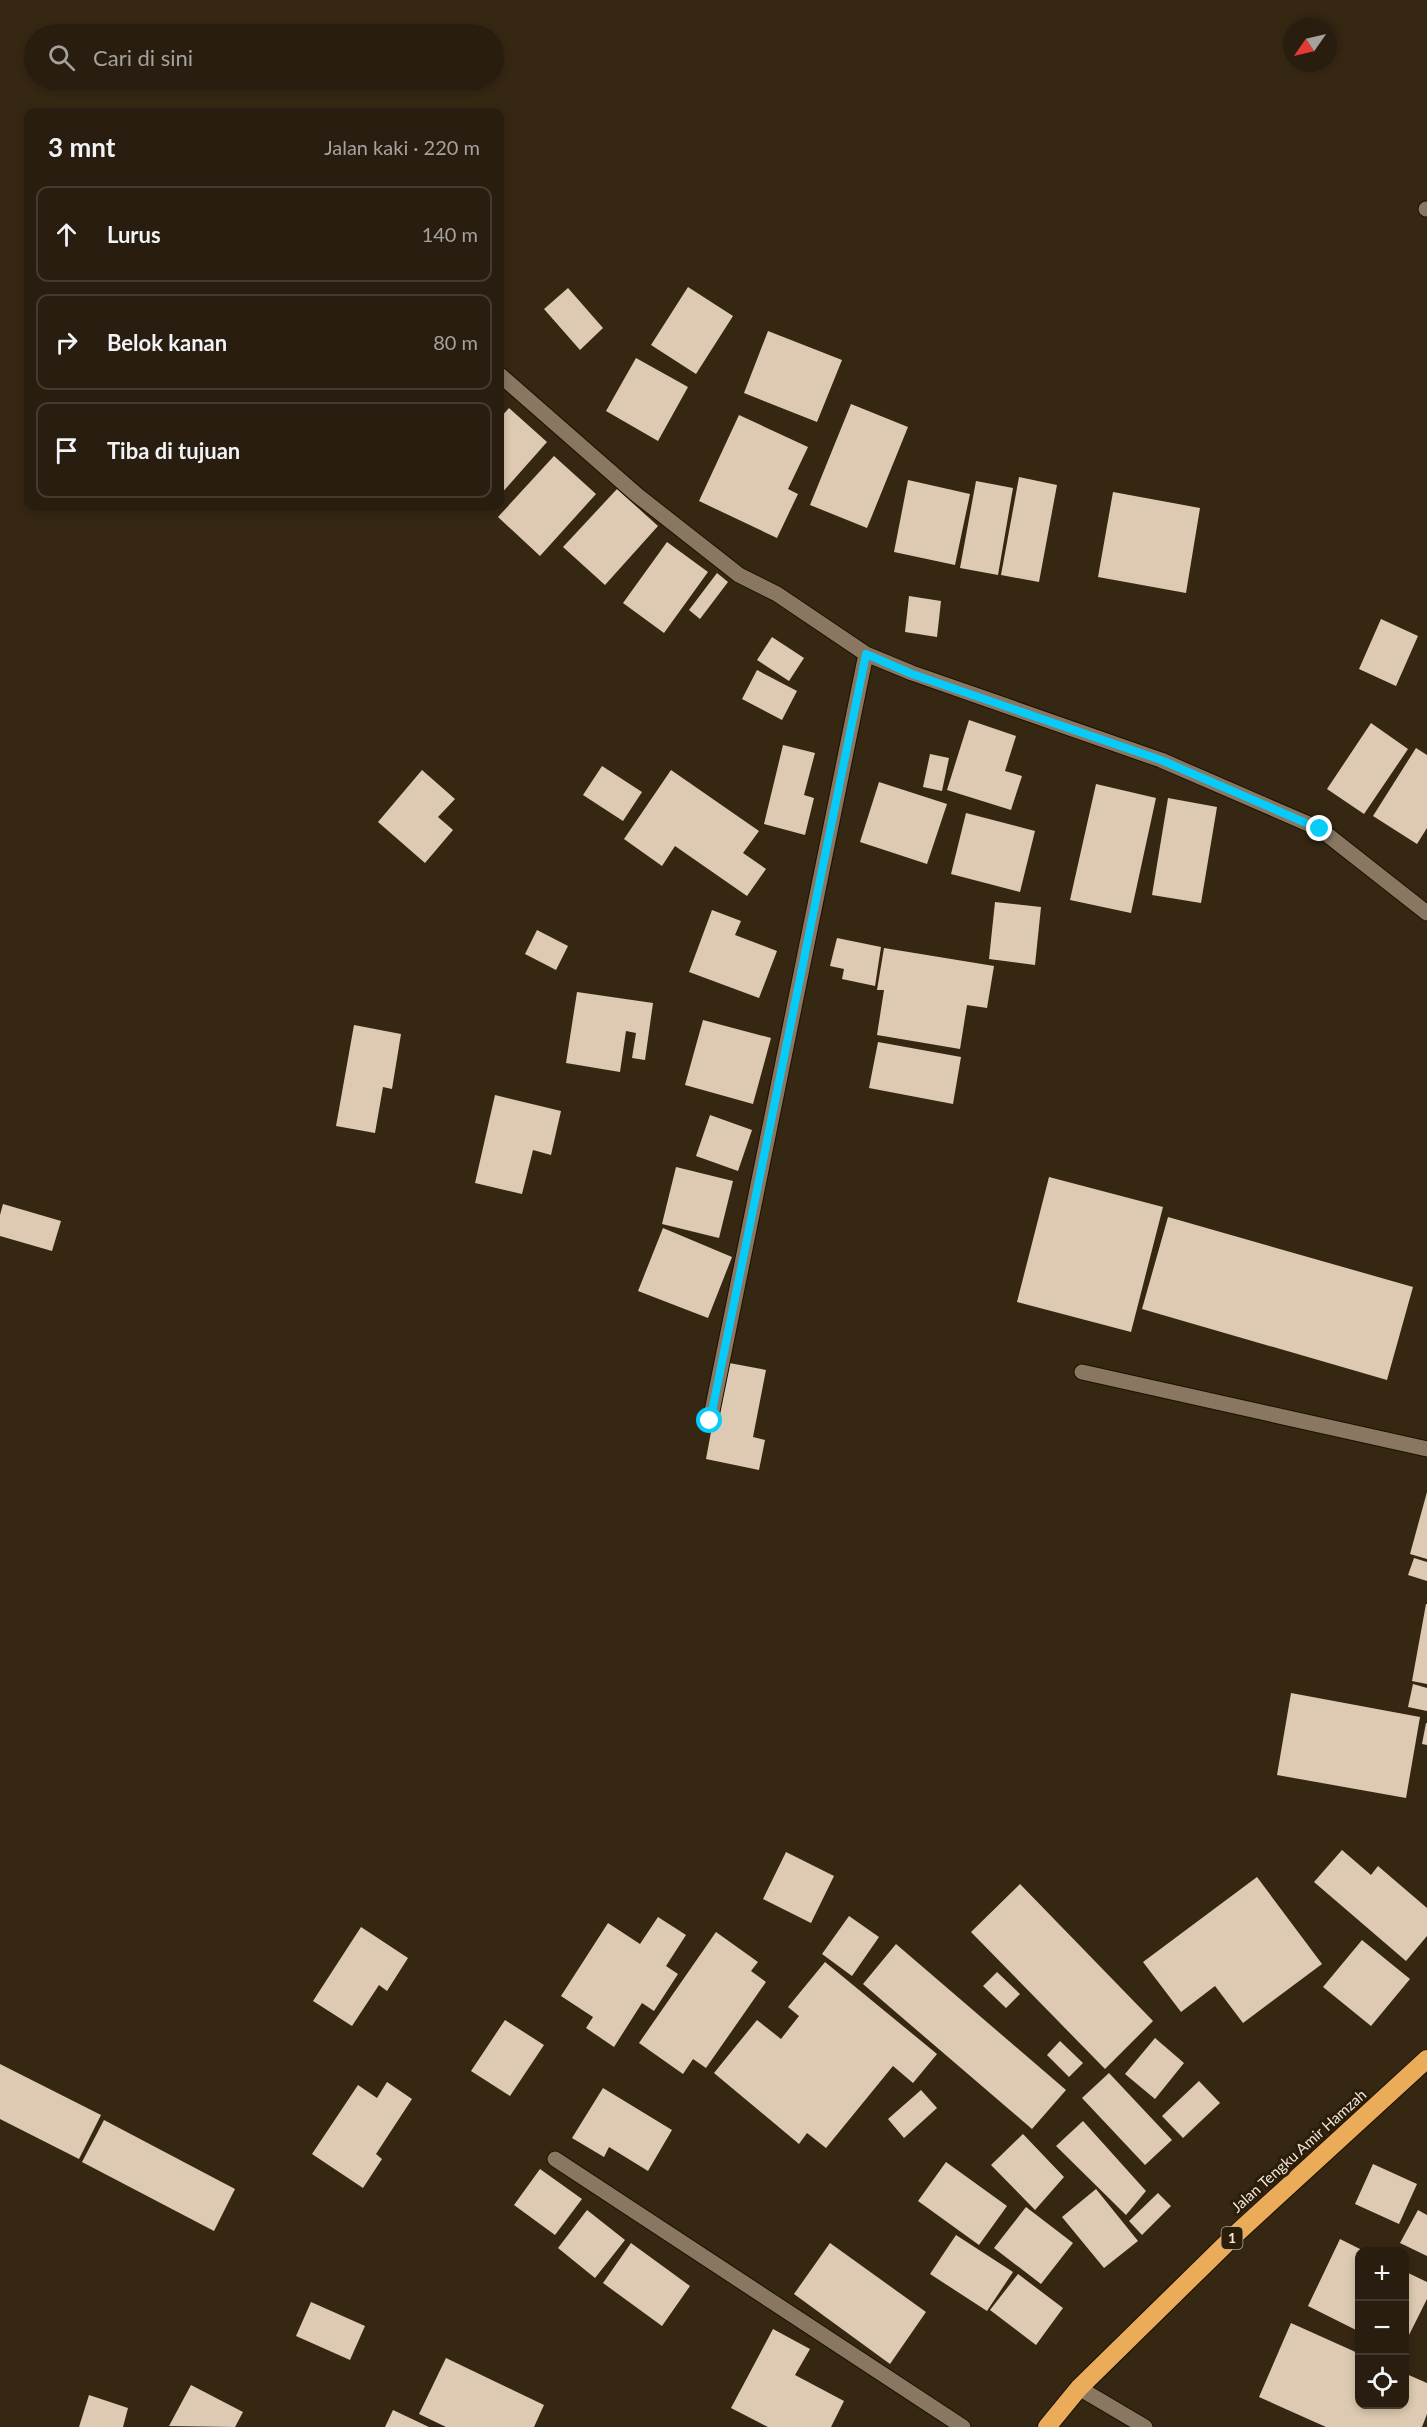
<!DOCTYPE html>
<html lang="id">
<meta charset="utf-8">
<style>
:root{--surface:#281d0e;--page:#342a1c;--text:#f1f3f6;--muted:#a5a29e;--line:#443b2e}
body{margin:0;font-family:Lato,sans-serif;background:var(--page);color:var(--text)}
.controls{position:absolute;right:18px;bottom:18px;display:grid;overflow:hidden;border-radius:12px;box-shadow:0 3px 9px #0003}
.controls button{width:54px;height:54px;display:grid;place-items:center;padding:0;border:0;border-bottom:2px solid var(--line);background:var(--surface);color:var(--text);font:30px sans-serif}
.compass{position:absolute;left:1283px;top:18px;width:54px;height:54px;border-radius:50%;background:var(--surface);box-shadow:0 3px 9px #0003;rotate:236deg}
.stop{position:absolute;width:18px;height:18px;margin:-14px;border:4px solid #07cbf9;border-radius:50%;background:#fff}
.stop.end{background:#07cbf9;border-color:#fff;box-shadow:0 2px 6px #0008}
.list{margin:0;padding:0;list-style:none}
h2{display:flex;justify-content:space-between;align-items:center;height:78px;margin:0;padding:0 24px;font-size:26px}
h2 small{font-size:20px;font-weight:400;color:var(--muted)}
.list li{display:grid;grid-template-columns:39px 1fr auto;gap:18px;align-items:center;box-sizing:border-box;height:96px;margin:0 12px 12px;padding:0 12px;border:2px solid var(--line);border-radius:12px}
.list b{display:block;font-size:22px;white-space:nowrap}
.list em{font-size:20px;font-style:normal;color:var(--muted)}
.icon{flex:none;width:33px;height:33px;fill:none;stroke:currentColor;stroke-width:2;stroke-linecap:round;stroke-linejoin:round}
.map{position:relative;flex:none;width:1427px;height:2427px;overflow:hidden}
.search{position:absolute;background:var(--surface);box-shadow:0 3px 9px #0003;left:24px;top:24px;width:480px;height:66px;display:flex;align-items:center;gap:15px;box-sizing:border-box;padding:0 21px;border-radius:33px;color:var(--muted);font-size:22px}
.panel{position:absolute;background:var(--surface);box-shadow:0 3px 9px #0003;left:24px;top:108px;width:480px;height:402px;border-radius:12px}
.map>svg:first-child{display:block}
</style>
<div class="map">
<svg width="1427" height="2427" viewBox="0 0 1427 2427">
<rect width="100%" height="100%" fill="#362713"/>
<path fill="#decab2" d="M 688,287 L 733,316 L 696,374 L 651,345 Z
M 568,288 L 603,328 L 580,350 L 544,309 Z
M 768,331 L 842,360 L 817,422 L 744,393 Z
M 636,358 L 688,387 L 658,441 L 606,411 Z
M 851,404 L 908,427 L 867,528 L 810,505 Z
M 509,408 L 547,442 L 500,495 L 500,418 Z
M 739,415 L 808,447 L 788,489 L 798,494 L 777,538 L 699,501 Z
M 554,456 L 596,494 L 540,556 L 498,517 Z
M 1019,477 L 1057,485 L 1039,582 L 1001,575 Z
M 908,480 L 970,494 L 955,565 L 894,552 Z
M 976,481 L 1013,488 L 998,575 L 960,568 Z
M 617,489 L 658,526 L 605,585 L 563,547 Z
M 1113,492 L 1200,508 L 1186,593 L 1098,577 Z
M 667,542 L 708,572 L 664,633 L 623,603 Z
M 717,573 L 728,582 L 700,619 L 689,610 Z
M 909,596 L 941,601 L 937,637 L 905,632 Z
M 1381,619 L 1418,636 L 1396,686 L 1359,669 Z
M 772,637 L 804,658 L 789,681 L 757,660 Z
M 757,670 L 797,691 L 782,720 L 742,699 Z
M 969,720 L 1016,736 L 1005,771 L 1022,776 L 1011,810 L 947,790 Z
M 1371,723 L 1408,749 L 1364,814 L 1327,789 Z
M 783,745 L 815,753 L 804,795 L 814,798 L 805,835 L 764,824 Z
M 1416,748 L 1427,755 L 1427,828 L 1417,844 L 1373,816 Z
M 930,754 L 949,758 L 942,791 L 923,787 Z
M 602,766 L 642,792 L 623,821 L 583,795 Z
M 422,770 L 455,799 L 438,817 L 453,830 L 425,863 L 378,822 Z
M 671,770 L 759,831 L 743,853 L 766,869 L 747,896 L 675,846 L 662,866 L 624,839 Z
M 879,782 L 947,804 L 927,864 L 860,842 Z
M 1096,784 L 1156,798 L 1131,913 L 1070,900 Z
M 1168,798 L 1217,807 L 1201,903 L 1152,895 Z
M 966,813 L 1035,831 L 1020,892 L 951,874 Z
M 995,902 L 1041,907 L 1035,965 L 989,959 Z
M 712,910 L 741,921 L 735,935 L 777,951 L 759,998 L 689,972 Z
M 537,930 L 568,946 L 556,970 L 525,954 Z
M 837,938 L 881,947 L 875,986 L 842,979 L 844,969 L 830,966 Z
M 884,948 L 994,966 L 987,1008 L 967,1005 L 960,1049 L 877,1035 L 884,990 L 877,990 Z
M 577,992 L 653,1003 L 645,1060 L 632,1058 L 636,1033 L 626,1031 L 620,1072 L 566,1063 Z
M 703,1020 L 771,1038 L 753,1104 L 685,1085 Z
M 354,1025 L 401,1034 L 392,1089 L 383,1087 L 375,1133 L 336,1126 Z
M 878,1042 L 961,1057 L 953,1104 L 869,1088 Z
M 495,1095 L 561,1111 L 551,1155 L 533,1150 L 522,1194 L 475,1183 Z
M 710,1115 L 752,1130 L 738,1171 L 696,1156 Z
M 676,1167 L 733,1181 L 719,1238 L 662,1224 Z
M 1049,1177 L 1163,1207 L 1131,1332 L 1017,1302 Z
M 3,1204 L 61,1221 L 52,1251 L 0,1236 L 0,1215 Z
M 1168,1217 L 1413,1287 L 1387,1380 L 1142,1309 Z
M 663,1228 L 732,1257 L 708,1318 L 638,1291 Z
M 724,1362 L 766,1370 L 753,1437 L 765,1440 L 759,1470 L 706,1459 Z
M 1427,1492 L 1427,1559 L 1410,1554 Z
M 1414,1558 L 1427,1562 L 1427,1581 L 1408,1575 Z
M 1426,1604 L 1427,1604 L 1427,1684 L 1412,1681 Z
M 1413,1684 L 1427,1688 L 1427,1711 L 1408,1707 Z
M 1291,1693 L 1420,1717 L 1406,1798 L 1277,1775 Z
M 1426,1723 L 1427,1723 L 1427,1745 L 1422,1744 Z
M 1342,1850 L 1371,1875 L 1378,1866 L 1427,1908 L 1427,1936 L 1406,1961 L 1314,1882 Z
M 786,1852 L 834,1876 L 811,1923 L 763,1899 Z
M 1257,1877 L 1322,1964 L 1243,2023 L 1215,1986 L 1181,2012 L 1143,1962 Z
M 1020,1884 L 1153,2021 L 1105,2069 L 971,1932 Z
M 849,1916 L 879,1937 L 852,1976 L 822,1954 Z
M 658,1917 L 686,1935 L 666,1966 L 678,1974 L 654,2011 L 642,2003 L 614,2047 L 586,2028 L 593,2017 L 561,1996 L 608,1923 L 640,1944 Z
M 361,1927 L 408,1958 L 387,1991 L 379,1985 L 352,2026 L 313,2001 Z
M 716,1932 L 758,1962 L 751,1971 L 766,1982 L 706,2068 L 693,2059 L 683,2074 L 639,2043 Z
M 1362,1940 L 1410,1979 L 1371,2026 L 1323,1987 Z
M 896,1944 L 1066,2090 L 1032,2129 L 863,1984 Z
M 825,1962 L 937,2054 L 913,2083 L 893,2066 L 826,2148 L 807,2133 L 799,2144 L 714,2073 L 757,2020 L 781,2039 L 799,2016 L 788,2007 Z
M 997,1972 L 1020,1994 L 1006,2008 L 983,1986 Z
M 505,2020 L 544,2045 L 510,2096 L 471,2071 Z
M 1155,2038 L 1184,2063 L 1155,2099 L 1125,2074 Z
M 1060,2041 L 1083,2063 L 1069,2077 L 1047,2055 Z
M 0,2064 L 101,2115 L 79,2159 L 0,2119 Z
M 1109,2073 L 1172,2140 L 1145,2165 L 1082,2098 Z
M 1199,2081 L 1220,2103 L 1183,2138 L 1162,2116 Z
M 387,2082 L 412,2099 L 376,2154 L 382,2159 L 363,2188 L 312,2154 L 358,2085 L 377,2098 Z
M 603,2088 L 672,2130 L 648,2171 L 609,2147 L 604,2157 L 572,2138 Z
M 921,2090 L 937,2108 L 904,2138 L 888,2119 Z
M 104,2120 L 235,2189 L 214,2231 L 82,2162 Z
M 1083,2121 L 1146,2191 L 1126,2215 L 1056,2146 Z
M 1023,2134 L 1064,2177 L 1035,2210 L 991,2165 Z
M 946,2162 L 1007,2206 L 979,2245 L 918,2201 Z
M 1373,2164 L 1417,2184 L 1399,2224 L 1355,2204 Z
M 540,2169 L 582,2199 L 555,2235 L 514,2205 Z
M 1096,2189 L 1138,2241 L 1104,2268 L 1062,2217 Z
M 1158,2193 L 1171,2206 L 1142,2235 L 1129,2221 Z
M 1026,2207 L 1073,2243 L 1041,2284 L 994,2248 Z
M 587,2210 L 625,2240 L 595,2278 L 558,2248 Z
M 1418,2210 L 1427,2215 L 1427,2256 L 1400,2243 Z
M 956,2235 L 1013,2272 L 987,2311 L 930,2274 Z
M 1340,2239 L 1366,2252 L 1360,2252 L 1360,2332 L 1308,2306 Z
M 631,2243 L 690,2286 L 662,2326 L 603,2283 Z
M 830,2243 L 926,2312 L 890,2364 L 794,2294 Z
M 1404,2271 L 1427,2282 L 1427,2299 L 1404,2345 Z
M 1018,2274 L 1063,2308 L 1036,2345 L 990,2310 Z
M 311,2302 L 365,2326 L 350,2360 L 296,2336 Z
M 1291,2323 L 1360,2354 L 1360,2404 L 1404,2404 L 1404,2373 L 1427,2383 L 1427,2414 L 1422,2427 L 1326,2427 L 1259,2397 Z
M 773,2329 L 810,2349 L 795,2375 L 844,2401 L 831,2427 L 768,2427 L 731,2408 Z
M 446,2358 L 544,2405 L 534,2427 L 446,2427 L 419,2414 Z
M 191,2385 L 243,2412 L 235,2427 L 169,2426 Z
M 89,2395 L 128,2408 L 123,2427 L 79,2427 Z
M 393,2410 L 429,2427 L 385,2427 Z"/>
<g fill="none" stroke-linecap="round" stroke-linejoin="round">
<defs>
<path id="minor" d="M 1426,209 L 1427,209
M 500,375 L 637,495 L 739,575 L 777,594 L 866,654
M 1082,1372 L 1427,1449
M 710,1421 L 866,654 L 912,673 L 1161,760 L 1320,829 L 1427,913
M 555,2159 L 963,2427
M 1079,2388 L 1145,2427"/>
<path id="highway" d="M 1047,2427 L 1079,2388 L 1236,2234 L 1427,2059"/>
</defs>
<use href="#minor" stroke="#1d0f00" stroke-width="17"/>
<use href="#highway" stroke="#1d0f00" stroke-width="20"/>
<use href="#minor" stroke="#8a7761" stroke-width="15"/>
<use href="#highway" stroke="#eaac58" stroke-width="18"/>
</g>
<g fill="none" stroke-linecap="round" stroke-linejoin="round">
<path stroke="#07cbf9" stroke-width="8" d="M 710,1421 L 866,654 L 912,674 L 1161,760 L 1320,829"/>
</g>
<g text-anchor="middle" stroke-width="6" stroke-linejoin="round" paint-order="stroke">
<rect fill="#2c1d09" stroke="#b6aa9c" stroke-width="1.5" x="1221.5" y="2227" width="21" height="22" rx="4.5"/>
<g font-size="14" font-weight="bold" fill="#f1e7db">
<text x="1232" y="2243">1</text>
</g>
<g font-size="15" fill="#f1e7db" stroke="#2c1d09">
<text transform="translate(1299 2151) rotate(-42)" y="5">Jalan Tengku Amir Hamzah</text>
</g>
</g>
</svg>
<div class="controls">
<button>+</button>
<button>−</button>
<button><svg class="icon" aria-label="locate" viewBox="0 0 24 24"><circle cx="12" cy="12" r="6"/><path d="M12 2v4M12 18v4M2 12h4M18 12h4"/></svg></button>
</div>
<svg class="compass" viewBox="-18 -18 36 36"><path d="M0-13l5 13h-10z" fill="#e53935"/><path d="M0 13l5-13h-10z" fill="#a5a29e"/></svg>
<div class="stop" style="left:710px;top:1421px"></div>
<div class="stop end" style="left:1320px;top:829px"></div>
<div class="search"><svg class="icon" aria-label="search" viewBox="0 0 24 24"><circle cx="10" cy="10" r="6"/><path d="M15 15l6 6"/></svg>Cari di sini</div>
<section class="panel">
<h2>3 mnt<small>Jalan kaki · 220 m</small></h2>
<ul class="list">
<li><svg class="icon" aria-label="ahead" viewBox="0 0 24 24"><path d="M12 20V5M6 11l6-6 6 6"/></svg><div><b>Lurus</b></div><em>140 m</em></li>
<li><svg class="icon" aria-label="right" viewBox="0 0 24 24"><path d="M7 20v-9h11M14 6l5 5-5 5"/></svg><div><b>Belok kanan</b></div><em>80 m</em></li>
<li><svg class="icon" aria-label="arrive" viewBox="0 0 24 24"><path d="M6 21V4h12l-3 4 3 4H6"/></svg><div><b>Tiba di tujuan</b></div></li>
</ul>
</section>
</div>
